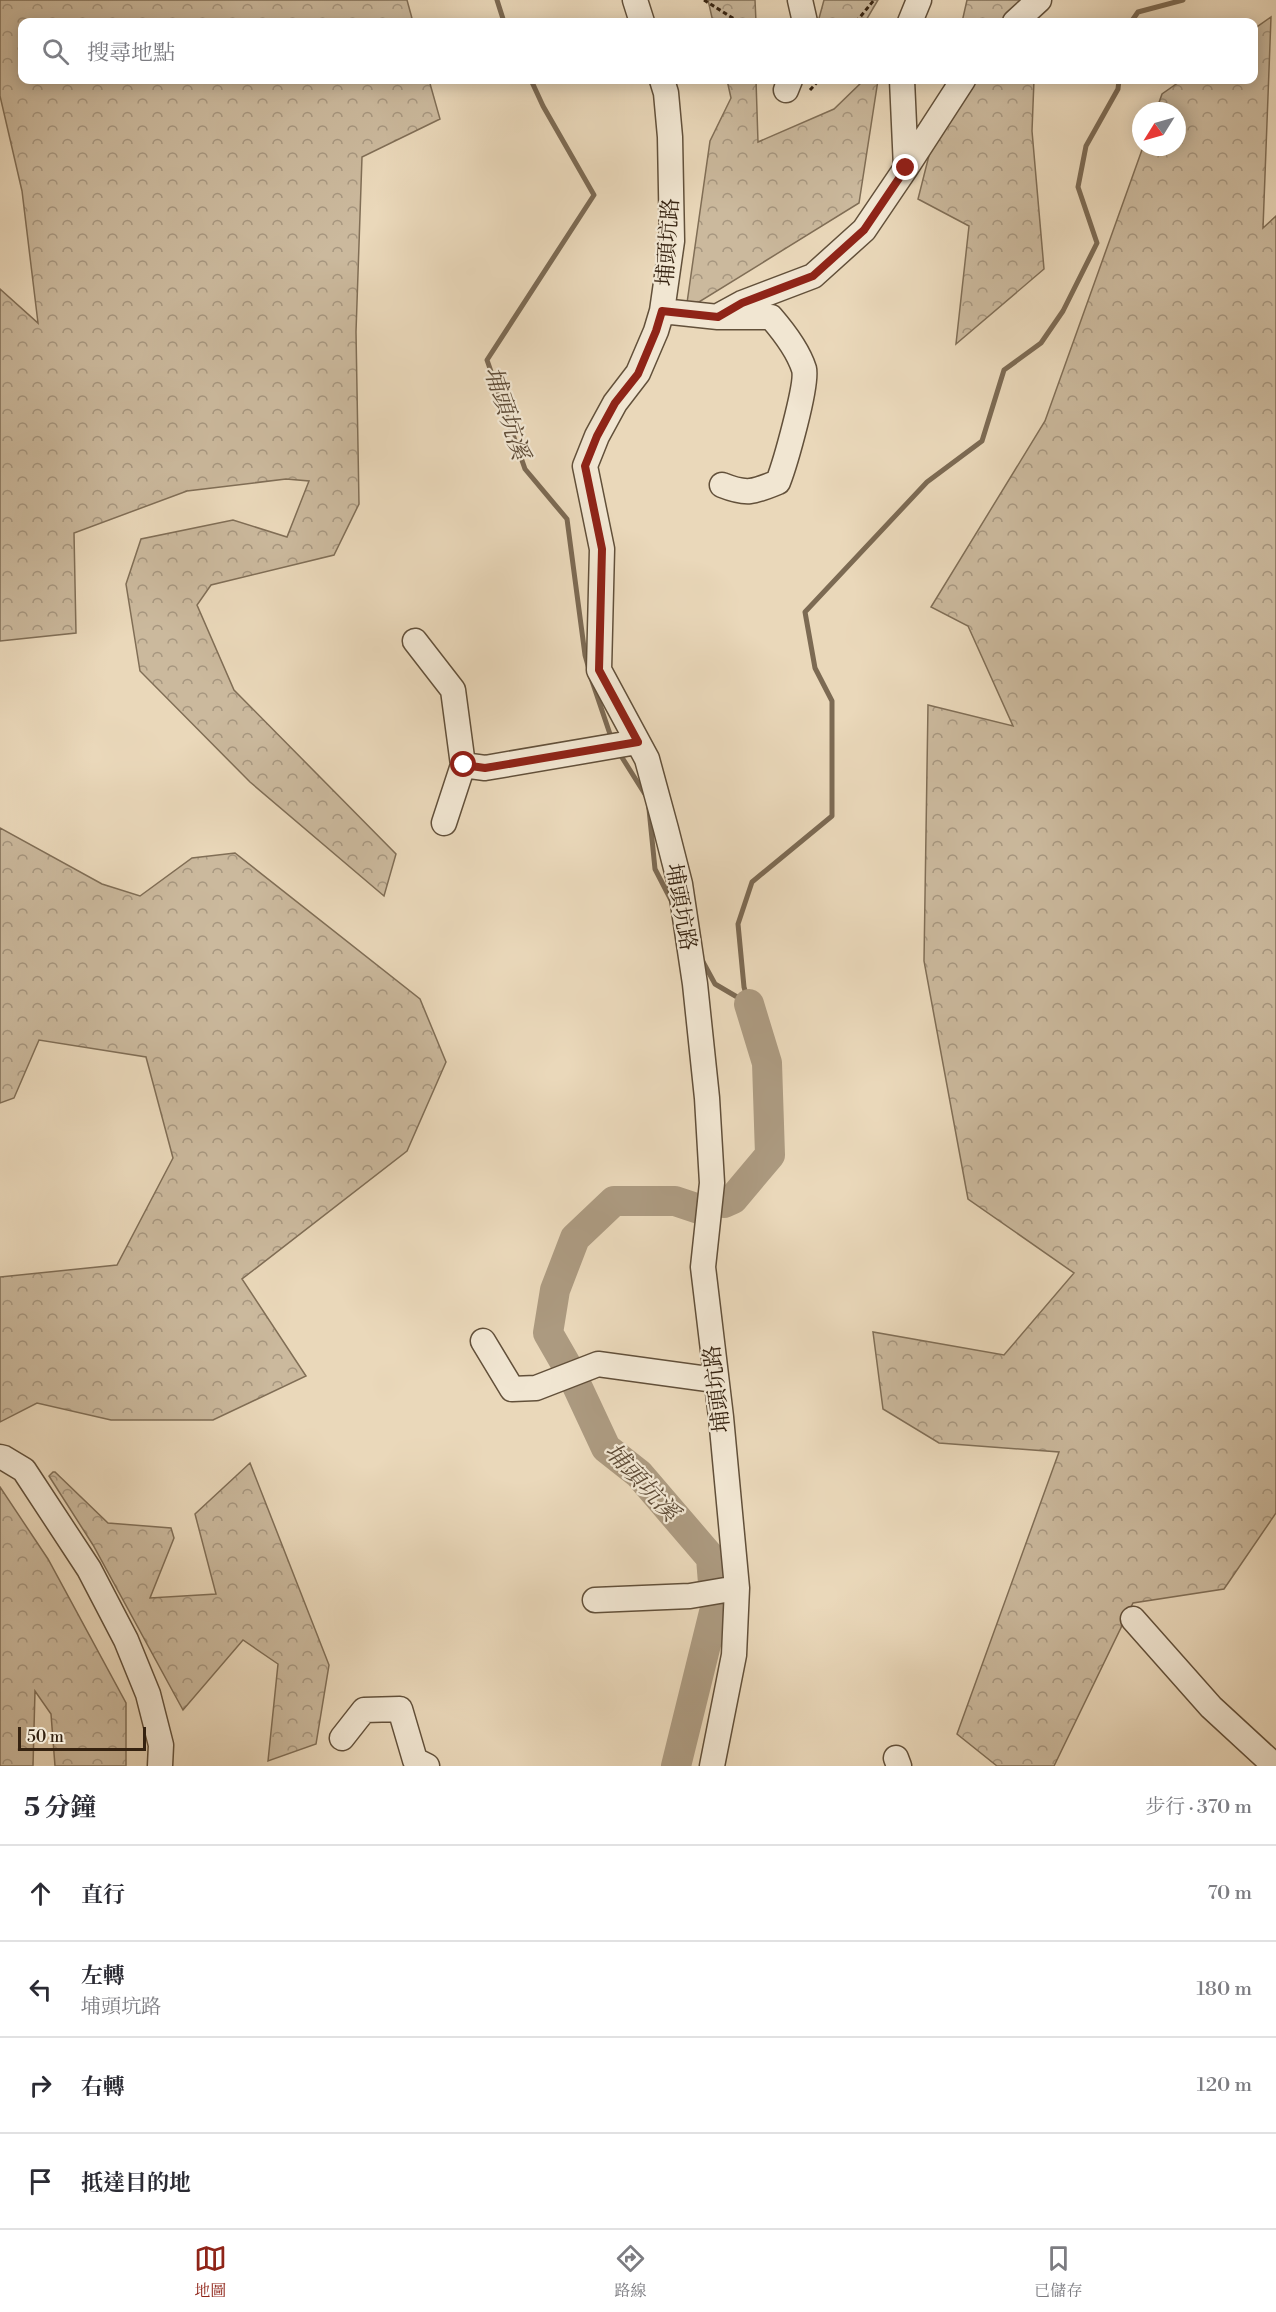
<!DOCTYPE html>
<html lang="zh-TW">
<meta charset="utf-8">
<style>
:root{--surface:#fff;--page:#f2f2f3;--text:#2b2b33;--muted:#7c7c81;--line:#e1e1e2;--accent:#8f2418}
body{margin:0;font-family:"Libre Bodoni","Noto Serif TC",serif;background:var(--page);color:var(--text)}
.compass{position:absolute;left:1132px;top:102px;width:54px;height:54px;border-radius:50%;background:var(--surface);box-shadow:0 3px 15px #0003;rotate:233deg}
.scale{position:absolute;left:18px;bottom:15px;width:128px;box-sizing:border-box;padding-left:6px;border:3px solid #352210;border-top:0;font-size:16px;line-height:21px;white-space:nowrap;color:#352210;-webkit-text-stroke:4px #f1e6d2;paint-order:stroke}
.stop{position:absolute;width:18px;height:18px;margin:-14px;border:4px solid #8f2418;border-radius:50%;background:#fff}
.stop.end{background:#8f2418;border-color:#fff;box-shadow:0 2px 6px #0008}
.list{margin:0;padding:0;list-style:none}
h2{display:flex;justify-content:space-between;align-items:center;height:78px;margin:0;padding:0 24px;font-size:26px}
h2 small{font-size:20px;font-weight:400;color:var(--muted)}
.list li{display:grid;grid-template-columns:39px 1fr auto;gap:18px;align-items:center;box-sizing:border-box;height:96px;padding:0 24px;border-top:2px solid var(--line)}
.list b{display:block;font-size:22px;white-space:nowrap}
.list p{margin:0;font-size:20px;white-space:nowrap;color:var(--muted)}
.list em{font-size:20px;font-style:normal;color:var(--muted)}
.icon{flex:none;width:33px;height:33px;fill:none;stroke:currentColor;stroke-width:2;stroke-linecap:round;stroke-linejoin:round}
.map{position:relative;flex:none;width:1276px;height:1766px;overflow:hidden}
.search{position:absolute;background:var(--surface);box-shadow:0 3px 15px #0003;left:18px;right:18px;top:18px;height:66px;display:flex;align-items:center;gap:15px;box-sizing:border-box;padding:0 21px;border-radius:12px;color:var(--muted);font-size:22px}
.sheet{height:462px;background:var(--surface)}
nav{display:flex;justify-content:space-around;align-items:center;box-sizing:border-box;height:84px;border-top:2px solid var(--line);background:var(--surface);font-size:16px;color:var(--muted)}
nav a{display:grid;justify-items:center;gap:3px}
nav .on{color:var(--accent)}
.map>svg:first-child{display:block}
</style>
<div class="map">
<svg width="1276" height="1766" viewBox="0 0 1276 1766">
<defs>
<pattern id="forest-crowns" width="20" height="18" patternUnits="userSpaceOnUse" patternTransform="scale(1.5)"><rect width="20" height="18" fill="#cbb99d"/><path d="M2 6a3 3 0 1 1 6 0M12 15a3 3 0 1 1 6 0" fill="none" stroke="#a6967f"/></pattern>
</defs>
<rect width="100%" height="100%" fill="#ead8ba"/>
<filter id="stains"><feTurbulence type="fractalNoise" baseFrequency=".00333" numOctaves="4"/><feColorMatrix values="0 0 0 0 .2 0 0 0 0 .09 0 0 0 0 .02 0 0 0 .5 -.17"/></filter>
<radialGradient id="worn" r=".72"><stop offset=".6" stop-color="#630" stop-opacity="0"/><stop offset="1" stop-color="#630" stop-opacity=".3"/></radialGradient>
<path fill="url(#forest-crowns)" stroke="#806e56" stroke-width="1.5" d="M 0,0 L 407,0 L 413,22 L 22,22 L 22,80 L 429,80 L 440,119 L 362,157 L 356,332 L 359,504 L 334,555 L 211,585 L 197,605 L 234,690 L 396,854 L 384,896 L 250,782 L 140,671 L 126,584 L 141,539 L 233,520 L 287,537 L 309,481 L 286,479 L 187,491 L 74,533 L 76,633 L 0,641 L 0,289 L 38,323 L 22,191 L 0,96 Z
M 708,0 L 755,0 L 756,22 L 713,22 Z
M 824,0 L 878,0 L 865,22 L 818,22 Z
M 967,0 L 1037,0 L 1036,22 L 962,22 Z
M 1271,17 L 1263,228 L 1276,216 L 1276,1513 L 1224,1589 L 1133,1603 L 1054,1766 L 997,1766 L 957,1734 L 1059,1452 L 939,1443 L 883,1409 L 873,1332 L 1004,1355 L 1074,1273 L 968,1199 L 924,961 L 928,705 L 1013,726 L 968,626 L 931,607 L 1045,421 L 1143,147 L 1177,147 L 1177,111 L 1156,111 L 1162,94 L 1182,80 L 1254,80 L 1254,29 Z
M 727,80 L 756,80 L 758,142 L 834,109 L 864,80 L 878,80 L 859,203 L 686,310 L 710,141 L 731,98 Z
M 948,80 L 1034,80 L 1032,131 L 1044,269 L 956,344 L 969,226 L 918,199 Z
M 0,828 L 102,884 L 140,896 L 192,858 L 235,853 L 420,999 L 446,1062 L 407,1151 L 242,1279 L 306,1376 L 213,1420 L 111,1420 L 37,1403 L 0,1422 L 0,1277 L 117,1265 L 173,1158 L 146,1057 L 39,1040 L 14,1098 L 0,1103 Z
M 250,1463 L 329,1665 L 316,1744 L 268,1761 L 278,1664 L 243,1640 L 183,1710 L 93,1545 L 49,1476 L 53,1472 L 55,1472 L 108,1523 L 171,1528 L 174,1538 L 150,1598 L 216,1594 L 195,1514 Z
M 0,1487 L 48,1559 L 126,1703 L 126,1766 L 55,1766 L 51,1714 L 35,1691 L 33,1766 L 0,1766 Z"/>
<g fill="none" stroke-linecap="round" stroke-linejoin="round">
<path stroke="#7c6a53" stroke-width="5" d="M 497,0 L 504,22
M 1131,22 L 1138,12 L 1183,0
M 531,80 L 543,106 L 594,195 L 487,360 L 525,469 L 567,519 L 585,655 L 589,669
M 591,678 L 612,740
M 618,751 L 648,799 L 655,869 L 672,902
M 702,960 L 715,984 L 749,1004
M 749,1004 L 744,987 L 738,924 L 752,882 L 832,816 L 832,701 L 815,668 L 805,612 L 927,482 L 982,441 L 1004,370 L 1041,343 L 1063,311 L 1097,243 L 1078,187 L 1086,146 L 1118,89 L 1119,80"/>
<path stroke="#ac9a80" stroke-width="30" d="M 724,1203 L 733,1199 L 770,1155 L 767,1063 L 749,1004
M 676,1766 L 715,1608 L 711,1558 L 639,1474 L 606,1448 L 571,1373 L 548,1333 L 555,1290 L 575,1238 L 614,1201 L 675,1201 L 705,1211"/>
<defs>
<path id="minor" d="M 635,0 L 642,22
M 800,0 L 805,22
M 910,22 L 919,0
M 1015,22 L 1039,0
M 662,80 L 666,93 L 670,137 L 672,241 L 662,311 L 656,331 L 638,373 L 615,403 L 597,436 L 585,466 L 602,549 L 599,670 L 647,759 L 666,829 L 680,884 L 695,984 L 707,1098 L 712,1183 L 703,1267 L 721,1417 L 737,1588 L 734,1655 L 712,1766
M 786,90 L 790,80
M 906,168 L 963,80
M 662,311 L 718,317 L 771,317 C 784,332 798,350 804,369 C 808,384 785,464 778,482 C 754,492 747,495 722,485
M 720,315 L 742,303 L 813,276 L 864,230 L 906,168 L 902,80
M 415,641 L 453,690 L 463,765 L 485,768 L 637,742
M 444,823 L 463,765
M 483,1341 L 512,1389 L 536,1388 L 598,1364 L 715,1380
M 0,1457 L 4,1458 L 24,1470 L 89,1569 L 126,1640 L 148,1694 L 161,1745 L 160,1766
M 595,1600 L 690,1596 L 737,1588
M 1133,1619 L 1211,1707 L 1275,1766
M 342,1738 L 364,1710 L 400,1709 L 415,1760 L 427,1766
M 896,1758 L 899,1766"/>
</defs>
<use href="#minor" stroke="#62503a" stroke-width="27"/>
<path stroke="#352210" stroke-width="3" stroke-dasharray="4.5 3" stroke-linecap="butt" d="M 704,0 L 739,22
M 856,22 L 874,0
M 810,90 L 819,80"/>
<use href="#minor" stroke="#f1e6d2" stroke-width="24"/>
</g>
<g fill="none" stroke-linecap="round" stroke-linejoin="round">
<path stroke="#8f2418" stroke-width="8" d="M 464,765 L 485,768 L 638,742 L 599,670 L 602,549 L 585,466 L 597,436 L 615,403 L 638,374 L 656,331 L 662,311 L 718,317 L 742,303 L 813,276 L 864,230 L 906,168"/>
</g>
<g text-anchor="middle" stroke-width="4.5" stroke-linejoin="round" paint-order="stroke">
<g font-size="22" fill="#352210" stroke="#f1e6d2">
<text transform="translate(667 242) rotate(-86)" y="8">埔頭坑路</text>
<text transform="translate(682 907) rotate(80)" y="8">埔頭坑路</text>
<text transform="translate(716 1389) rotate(-97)" y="8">埔頭坑路</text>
</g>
<g font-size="24" font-style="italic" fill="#5f4c37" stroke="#f1e6d2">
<text transform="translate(507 413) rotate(72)" y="8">埔頭坑溪</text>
<text transform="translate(642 1482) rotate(47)" y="8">埔頭坑溪</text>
</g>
</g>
<rect width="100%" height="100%" filter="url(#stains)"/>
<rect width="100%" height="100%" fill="url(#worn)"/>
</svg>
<svg class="compass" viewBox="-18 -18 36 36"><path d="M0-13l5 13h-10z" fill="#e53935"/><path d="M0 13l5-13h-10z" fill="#7c7c81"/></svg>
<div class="scale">50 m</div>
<div class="stop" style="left:464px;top:765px"></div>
<div class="stop end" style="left:906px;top:168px"></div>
<div class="search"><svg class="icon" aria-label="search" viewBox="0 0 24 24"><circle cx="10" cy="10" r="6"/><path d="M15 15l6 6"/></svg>搜尋地點</div>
</div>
<section class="sheet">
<h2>5 分鐘<small>步行 · 370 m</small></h2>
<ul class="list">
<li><svg class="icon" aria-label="ahead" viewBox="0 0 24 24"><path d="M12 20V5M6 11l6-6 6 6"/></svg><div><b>直行</b></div><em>70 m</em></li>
<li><svg class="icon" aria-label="left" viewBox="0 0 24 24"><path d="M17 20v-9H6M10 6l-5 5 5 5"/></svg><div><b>左轉</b><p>埔頭坑路</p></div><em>180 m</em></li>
<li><svg class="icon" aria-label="right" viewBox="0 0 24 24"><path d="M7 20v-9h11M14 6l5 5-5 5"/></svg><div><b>右轉</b></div><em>120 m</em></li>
<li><svg class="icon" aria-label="arrive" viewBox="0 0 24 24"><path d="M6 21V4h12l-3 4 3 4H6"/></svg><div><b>抵達目的地</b></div></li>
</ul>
</section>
<nav>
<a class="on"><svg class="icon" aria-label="map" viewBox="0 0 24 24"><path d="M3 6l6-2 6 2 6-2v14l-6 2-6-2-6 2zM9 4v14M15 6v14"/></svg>地圖</a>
<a><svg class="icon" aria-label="directions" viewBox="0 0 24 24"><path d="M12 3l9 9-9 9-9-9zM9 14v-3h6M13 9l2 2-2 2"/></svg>路線</a>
<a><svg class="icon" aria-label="saved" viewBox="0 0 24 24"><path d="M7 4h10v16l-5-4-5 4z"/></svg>已儲存</a>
</nav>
